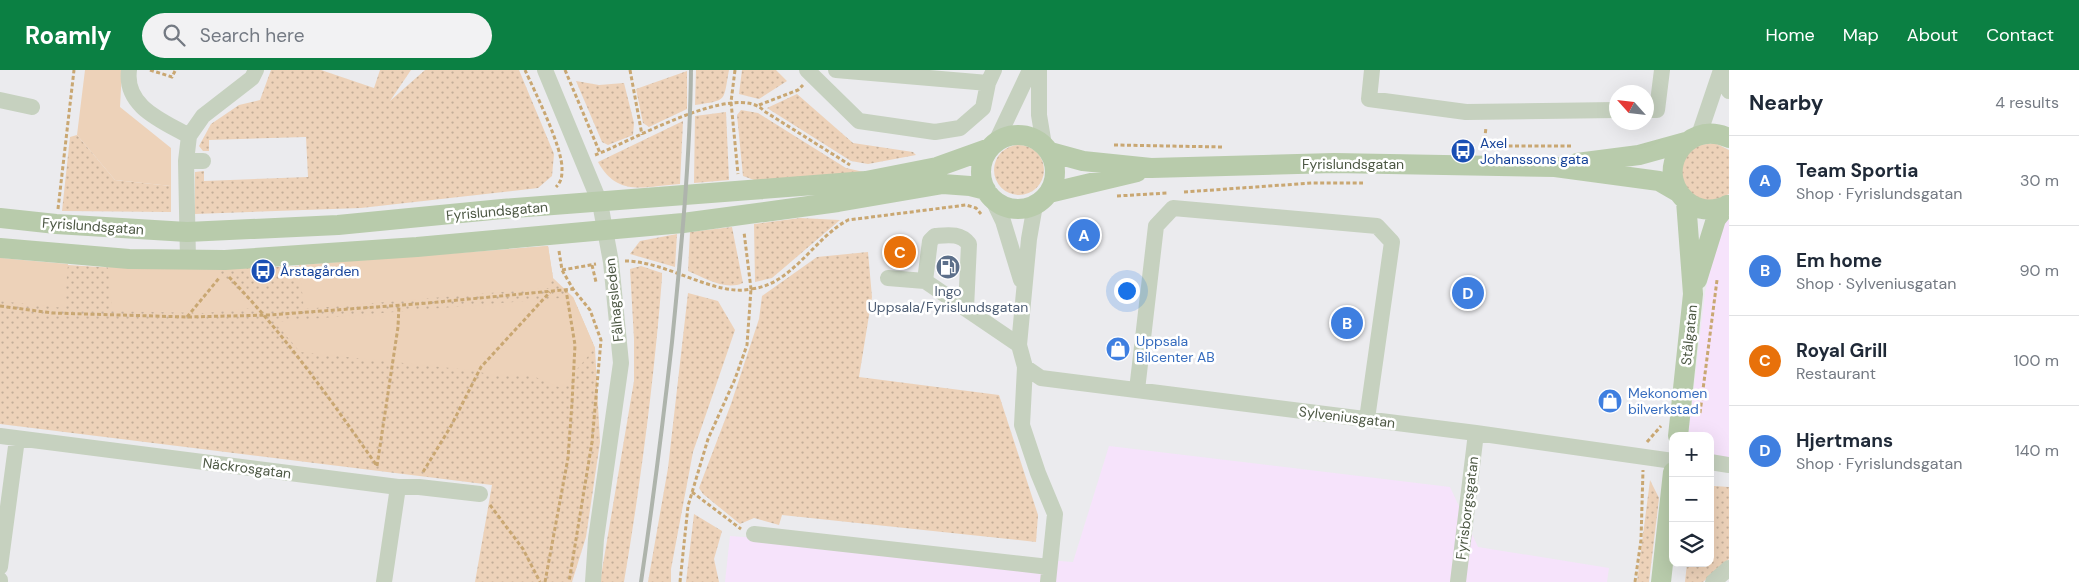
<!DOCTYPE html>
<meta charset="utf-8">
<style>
:root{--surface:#fff;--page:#f2f2f3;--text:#1f2937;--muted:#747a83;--line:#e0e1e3;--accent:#0b8043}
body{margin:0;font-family:"DM Sans",sans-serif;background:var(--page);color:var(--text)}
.controls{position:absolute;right:15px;bottom:15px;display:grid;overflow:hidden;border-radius:10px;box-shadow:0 5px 20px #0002}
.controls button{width:45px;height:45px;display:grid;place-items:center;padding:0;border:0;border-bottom:1px solid var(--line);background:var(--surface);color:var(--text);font:25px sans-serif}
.compass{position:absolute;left:1609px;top:15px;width:45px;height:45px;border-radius:50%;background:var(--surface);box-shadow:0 5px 20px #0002;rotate:297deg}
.you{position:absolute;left:1126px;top:220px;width:18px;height:18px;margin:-12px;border:4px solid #fff;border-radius:50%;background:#1a73e8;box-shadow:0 0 0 8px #1a73e833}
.badge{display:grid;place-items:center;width:32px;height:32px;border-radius:50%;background:var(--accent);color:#fff;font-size:16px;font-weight:700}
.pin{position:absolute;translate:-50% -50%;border:2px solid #fff;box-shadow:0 1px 5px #0006}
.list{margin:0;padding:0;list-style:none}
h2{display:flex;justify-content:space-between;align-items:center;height:65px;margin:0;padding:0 20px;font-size:21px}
h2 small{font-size:16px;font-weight:400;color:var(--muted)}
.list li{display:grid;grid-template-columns:32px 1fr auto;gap:15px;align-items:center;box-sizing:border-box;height:90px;padding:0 20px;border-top:1px solid var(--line)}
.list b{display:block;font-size:19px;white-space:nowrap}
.list p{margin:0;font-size:16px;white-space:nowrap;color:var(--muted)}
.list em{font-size:16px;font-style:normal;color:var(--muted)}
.icon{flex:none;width:28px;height:28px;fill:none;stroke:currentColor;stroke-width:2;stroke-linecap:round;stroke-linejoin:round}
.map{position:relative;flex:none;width:1729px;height:512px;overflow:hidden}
header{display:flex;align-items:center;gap:30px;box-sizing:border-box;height:70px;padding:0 25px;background:var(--accent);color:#fff}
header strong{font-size:24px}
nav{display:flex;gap:28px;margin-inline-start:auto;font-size:18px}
.search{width:350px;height:45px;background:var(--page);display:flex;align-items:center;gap:12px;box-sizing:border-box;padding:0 18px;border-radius:28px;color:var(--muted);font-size:19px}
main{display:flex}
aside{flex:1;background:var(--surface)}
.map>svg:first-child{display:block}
</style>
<header>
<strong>Roamly</strong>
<div class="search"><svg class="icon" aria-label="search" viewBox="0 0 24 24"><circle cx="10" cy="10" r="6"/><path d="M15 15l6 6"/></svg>Search here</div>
<nav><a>Home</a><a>Map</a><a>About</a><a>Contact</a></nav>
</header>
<main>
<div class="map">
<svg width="1729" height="512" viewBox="0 0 1729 512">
<defs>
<pattern id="grass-dots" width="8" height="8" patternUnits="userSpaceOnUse" patternTransform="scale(1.25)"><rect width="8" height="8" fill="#edd2b9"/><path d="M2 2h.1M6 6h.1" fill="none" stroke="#c2ad98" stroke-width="1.8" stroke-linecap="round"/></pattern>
</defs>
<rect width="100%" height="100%" fill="#ebebee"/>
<path fill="#f6e3fb" d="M 1729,149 L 1729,395 L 1710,392 L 1710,366 L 1688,366 L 1705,223 L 1719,158 Z
M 1109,376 L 1450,417 L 1478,477 L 1609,498 L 1607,512 L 725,512 L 730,466 L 1073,492 Z"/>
<path fill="url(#grass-dots)" d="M 271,0 L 321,0 L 374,18 L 380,0 L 411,0 L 390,31 L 425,0 L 519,0 L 554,84 L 552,106 L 538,118 L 361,138 L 195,144 L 195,102 L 204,101 L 204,111 L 308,107 L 306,67 L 209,70 L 209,81 L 203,81 L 199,76 L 211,54 L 239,35 L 260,30 Z
M 696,0 L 729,0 C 723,32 728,30 695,35 Z
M 742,0 L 776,0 L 787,11 L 759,29 L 739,24 Z
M 687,1 L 687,39 L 649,57 L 643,53 L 636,19 Z
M 576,11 L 599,15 L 624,13 L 634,53 L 633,65 L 608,75 L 602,72 Z
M 797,24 L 853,73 L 913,82 L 916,85 L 868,94 L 851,91 L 767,38 Z
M 741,40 L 758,43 L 846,98 L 868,103 L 757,111 L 743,106 L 737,45 Z
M 726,42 L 729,110 L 694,113 L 695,46 Z
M 683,51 L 680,114 C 645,116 618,128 598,92 Z
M 77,65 L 115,110 L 171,116 L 171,142 L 62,141 L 70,67 Z
M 1715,73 L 1729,80 L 1729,124 C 1687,148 1666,93 1696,77 C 1701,74 1709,74 1715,73 Z
M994 100a25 25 0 1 1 50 0a25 25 0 1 1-50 0Z
M 800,148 L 840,150 L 772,208 L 755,212 L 754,154 Z
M 732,157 L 743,213 C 725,221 705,208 688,201 L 690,162 Z
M 677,164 L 675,197 L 630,184 L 640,171 Z
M 548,176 L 553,208 L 573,227 L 595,278 L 600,372 L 586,467 L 572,512 L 475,512 L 492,415 L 0,354 L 0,188 C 183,212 366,192 548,176 Z
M 868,182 L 872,227 L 859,307 L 999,325 L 1038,445 L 1036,472 L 782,445 L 779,455 L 754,448 L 740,454 L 703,424 L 699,418 L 731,334 L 759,249 L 762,226 L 817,187 Z
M 641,196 L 662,203 L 662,208 C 654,310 641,411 624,512 L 600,512 L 634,311 L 634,269 L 630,199 Z
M 688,223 L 718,231 L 735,260 L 693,382 L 671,499 L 671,512 L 648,512 L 668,398 Z
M 1650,410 L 1659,428 L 1649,512 L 1637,512 Z
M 1714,416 L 1729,417 L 1729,489 L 1703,512 L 1685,512 L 1687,493 L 1710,493 L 1710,418 Z
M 694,444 L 722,461 L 714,489 L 719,512 L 686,512 Z"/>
<path fill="#edd2b9" d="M 85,0 L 122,0 L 120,37 L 171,78 L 171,116 L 115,110 L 77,65 Z
M 548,176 L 553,208 L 549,218 L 304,239 L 299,195 Z
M 0,188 L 68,194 L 64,238 L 0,231 Z
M 108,197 L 218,200 L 252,238 L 205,243 L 112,241 Z
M 573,227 L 595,278 L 561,318 L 528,304 L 489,304 L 469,300 L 300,282 L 275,252 Z"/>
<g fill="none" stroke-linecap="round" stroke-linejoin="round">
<path stroke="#c9a772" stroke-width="3" stroke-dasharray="4 2.5" stroke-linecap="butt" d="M 150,0 L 172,7 L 175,1
M 525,0 C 535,22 563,78 562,100 C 562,107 561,112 556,117
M 565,0 L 600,83
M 630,0 L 642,65
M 735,0 L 731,32 L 738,104
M 759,35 L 798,20 L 803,15
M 1114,75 L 1223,77
M 1484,76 L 1486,57
M 1489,76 L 1573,76
M 595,85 C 628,73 736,10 764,41 L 850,95
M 1184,122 L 1312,113 L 1363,113
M 1117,126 L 1168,123
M 58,139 L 74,0
M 559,181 L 562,200 L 573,219 L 590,240 L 601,270 L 592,372 L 569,512
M 625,191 C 667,191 715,227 751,219 L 744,162
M 592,195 L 596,212
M 562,200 L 596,194
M 229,207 C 285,265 331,330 377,396
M 0,236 L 52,243 L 187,247 L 270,245 L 428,233 L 573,219
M 187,247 L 220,207
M 1700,343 L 1717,210
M 1647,372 L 1661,356
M 377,396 L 398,257 L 399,235
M 423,402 L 451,356 L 481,297 L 550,222
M 692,422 L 741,459
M 490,435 L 523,479 L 540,512
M 545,512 L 568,388 L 572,333 L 575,275 L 566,220
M 680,512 L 688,436 L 708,369 L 735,309 L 747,275 L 751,219 C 792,215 814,168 848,150 L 966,135 L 976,138 L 981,144
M 1635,512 L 1641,470 L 1643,400"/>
<path stroke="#c6d1bf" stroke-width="16" d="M 129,0 C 124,37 163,51 189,66
M 545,0 L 600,133 L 611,192 L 621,293 L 596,469 L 593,512
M 807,0 L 859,51 L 935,62 L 960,58 L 983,38 L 988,13 L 994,0
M 836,0 L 988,13
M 1039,0 L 1039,45 L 1044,75
M 1372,0 L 1369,29 L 1466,42 L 1616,40
M 1726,0 L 1729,21
M 0,30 L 32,37
M 1646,40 L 1657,40 L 1662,0
M 1699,65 L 1721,0
M 995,74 L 1030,0
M 186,91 L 203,91
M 992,128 L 1003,151 L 1021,210
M 1035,135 L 1029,169 L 1019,275 L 1025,297 L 1041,308 L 1476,363 L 1673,391
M 188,190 L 186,91 L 189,66 L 203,46 L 252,8 L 256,0
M 888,208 L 925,211
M 966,239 L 925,211 L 930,171 L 935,166 C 949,165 960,163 969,174 L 966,239 L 1019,275
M 1025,297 L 1022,355 L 1038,403 L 1055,444 L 1048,512
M 1137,320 L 1156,156 L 1173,138 L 1377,156 L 1392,172 L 1367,349
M 0,366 L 398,417 L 419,417 L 480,424
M 1710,392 L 1729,395
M 754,464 L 1049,497
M 0,497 L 17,369
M 0,510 L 0,512
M 384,512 L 398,417
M 1458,512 L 1476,363
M 1713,512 L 1729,498"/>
<path stroke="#b8cbab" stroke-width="20" d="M981 102a37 37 0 1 1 74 0a37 37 0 1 1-74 0Z
M 1729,68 C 1683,47 1650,108 1692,135 C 1704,142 1717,140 1729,135
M 1050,82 L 1083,91 L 1151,98 L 1334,93 L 1555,97 L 1659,111 L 1678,122
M 1577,93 L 1639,85 L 1686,72
M 1049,123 L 1137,102
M 0,148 L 56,154 L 187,162 L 338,155 L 502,139 L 866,111 L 937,97 L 990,78
M 0,178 L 129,189 L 225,190 L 417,177 L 683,153 L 838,132 L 943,114 L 970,116 L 986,120
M 1697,210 L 1716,149 L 1727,135
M 1678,366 L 1693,224 L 1686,131
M 1661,512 L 1673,402"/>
<path stroke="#aeb4ac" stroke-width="4" d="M 641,512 C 653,432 663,352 672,272 C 681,181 690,91 691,0"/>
</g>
<defs>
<symbol id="bus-disc" viewBox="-11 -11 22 22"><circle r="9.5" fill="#1a4fb4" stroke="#fff"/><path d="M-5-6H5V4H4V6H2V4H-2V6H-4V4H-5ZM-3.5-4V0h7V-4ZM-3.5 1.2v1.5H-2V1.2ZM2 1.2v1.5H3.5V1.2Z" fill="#fff"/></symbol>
<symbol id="fuel-disc" viewBox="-11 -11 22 22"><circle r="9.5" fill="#5c6f8a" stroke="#fff"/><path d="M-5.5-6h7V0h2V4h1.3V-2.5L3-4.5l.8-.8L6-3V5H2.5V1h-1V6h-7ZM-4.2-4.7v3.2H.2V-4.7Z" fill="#fff"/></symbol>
<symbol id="shop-disc" viewBox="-11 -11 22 22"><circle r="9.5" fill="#3f7fe0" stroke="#fff"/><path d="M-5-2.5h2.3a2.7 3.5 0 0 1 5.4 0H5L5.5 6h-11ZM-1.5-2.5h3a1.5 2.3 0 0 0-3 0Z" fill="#fff"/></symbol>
</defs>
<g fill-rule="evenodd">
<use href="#bus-disc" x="1449" y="67" width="28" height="28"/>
<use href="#fuel-disc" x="934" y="183" width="28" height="28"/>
<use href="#bus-disc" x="249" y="187" width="28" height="28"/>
<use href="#shop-disc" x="1104" y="265" width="28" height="28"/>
<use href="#shop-disc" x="1596" y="317" width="28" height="28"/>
</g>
<g text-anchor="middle" stroke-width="5" stroke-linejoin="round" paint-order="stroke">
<g font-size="14" fill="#164399" stroke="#fff" text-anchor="start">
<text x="1480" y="78">Axel<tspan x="1480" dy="16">Johanssons gata</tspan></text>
<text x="280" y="206">Årstagården</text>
</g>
<g font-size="14" fill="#4d5844" stroke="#fff">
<text x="1353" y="99">Fyrislundsgatan</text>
<text transform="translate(497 141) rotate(-5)" y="5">Fyrislundsgatan</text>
<text transform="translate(93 156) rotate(4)" y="5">Fyrislundsgatan</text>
<text transform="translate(614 230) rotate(-96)" y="5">Fålhagsleden</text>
<text transform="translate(1689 265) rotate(-84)" y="5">Stålgatan</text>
<text transform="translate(1347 347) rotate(7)" y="5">Sylveniusgatan</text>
<text transform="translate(247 398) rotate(7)" y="5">Näckrosgatan</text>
<text transform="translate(1467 438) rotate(-83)" y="5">Fyrisborgsgatan</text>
</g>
<g font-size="14" fill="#4e5e75" stroke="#fff">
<text x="948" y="226">Ingo<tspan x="948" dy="16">Uppsala/Fyrislundsgatan</tspan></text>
</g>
<g font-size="14" fill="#366cbe" stroke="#fff" text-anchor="start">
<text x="1136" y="276">Uppsala<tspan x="1136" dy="16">Bilcenter AB</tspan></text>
<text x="1628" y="328">Mekonomen<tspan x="1628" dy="16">bilverkstad</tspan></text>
</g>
</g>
</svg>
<div class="controls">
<button>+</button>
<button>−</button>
<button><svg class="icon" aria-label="layers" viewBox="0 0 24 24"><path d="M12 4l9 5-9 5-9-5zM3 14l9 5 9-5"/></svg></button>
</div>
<svg class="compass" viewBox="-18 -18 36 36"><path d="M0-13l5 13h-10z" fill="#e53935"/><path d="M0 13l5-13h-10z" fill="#747a83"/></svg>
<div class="you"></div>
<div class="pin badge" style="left:1084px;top:165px;background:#3f7fe0">A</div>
<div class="pin badge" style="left:1347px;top:253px;background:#3f7fe0">B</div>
<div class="pin badge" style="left:900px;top:182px;background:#e8710a">C</div>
<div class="pin badge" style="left:1468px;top:223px;background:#3f7fe0">D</div>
</div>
<aside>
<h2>Nearby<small>4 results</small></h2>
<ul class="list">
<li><span class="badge" style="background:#3f7fe0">A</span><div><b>Team Sportia</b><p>Shop · Fyrislundsgatan</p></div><em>30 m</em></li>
<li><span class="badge" style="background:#3f7fe0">B</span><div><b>Em home</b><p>Shop · Sylveniusgatan</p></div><em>90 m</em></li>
<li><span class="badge" style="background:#e8710a">C</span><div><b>Royal Grill</b><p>Restaurant</p></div><em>100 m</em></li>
<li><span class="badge" style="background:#3f7fe0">D</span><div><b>Hjertmans</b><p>Shop · Fyrislundsgatan</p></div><em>140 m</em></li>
</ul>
</aside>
</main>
